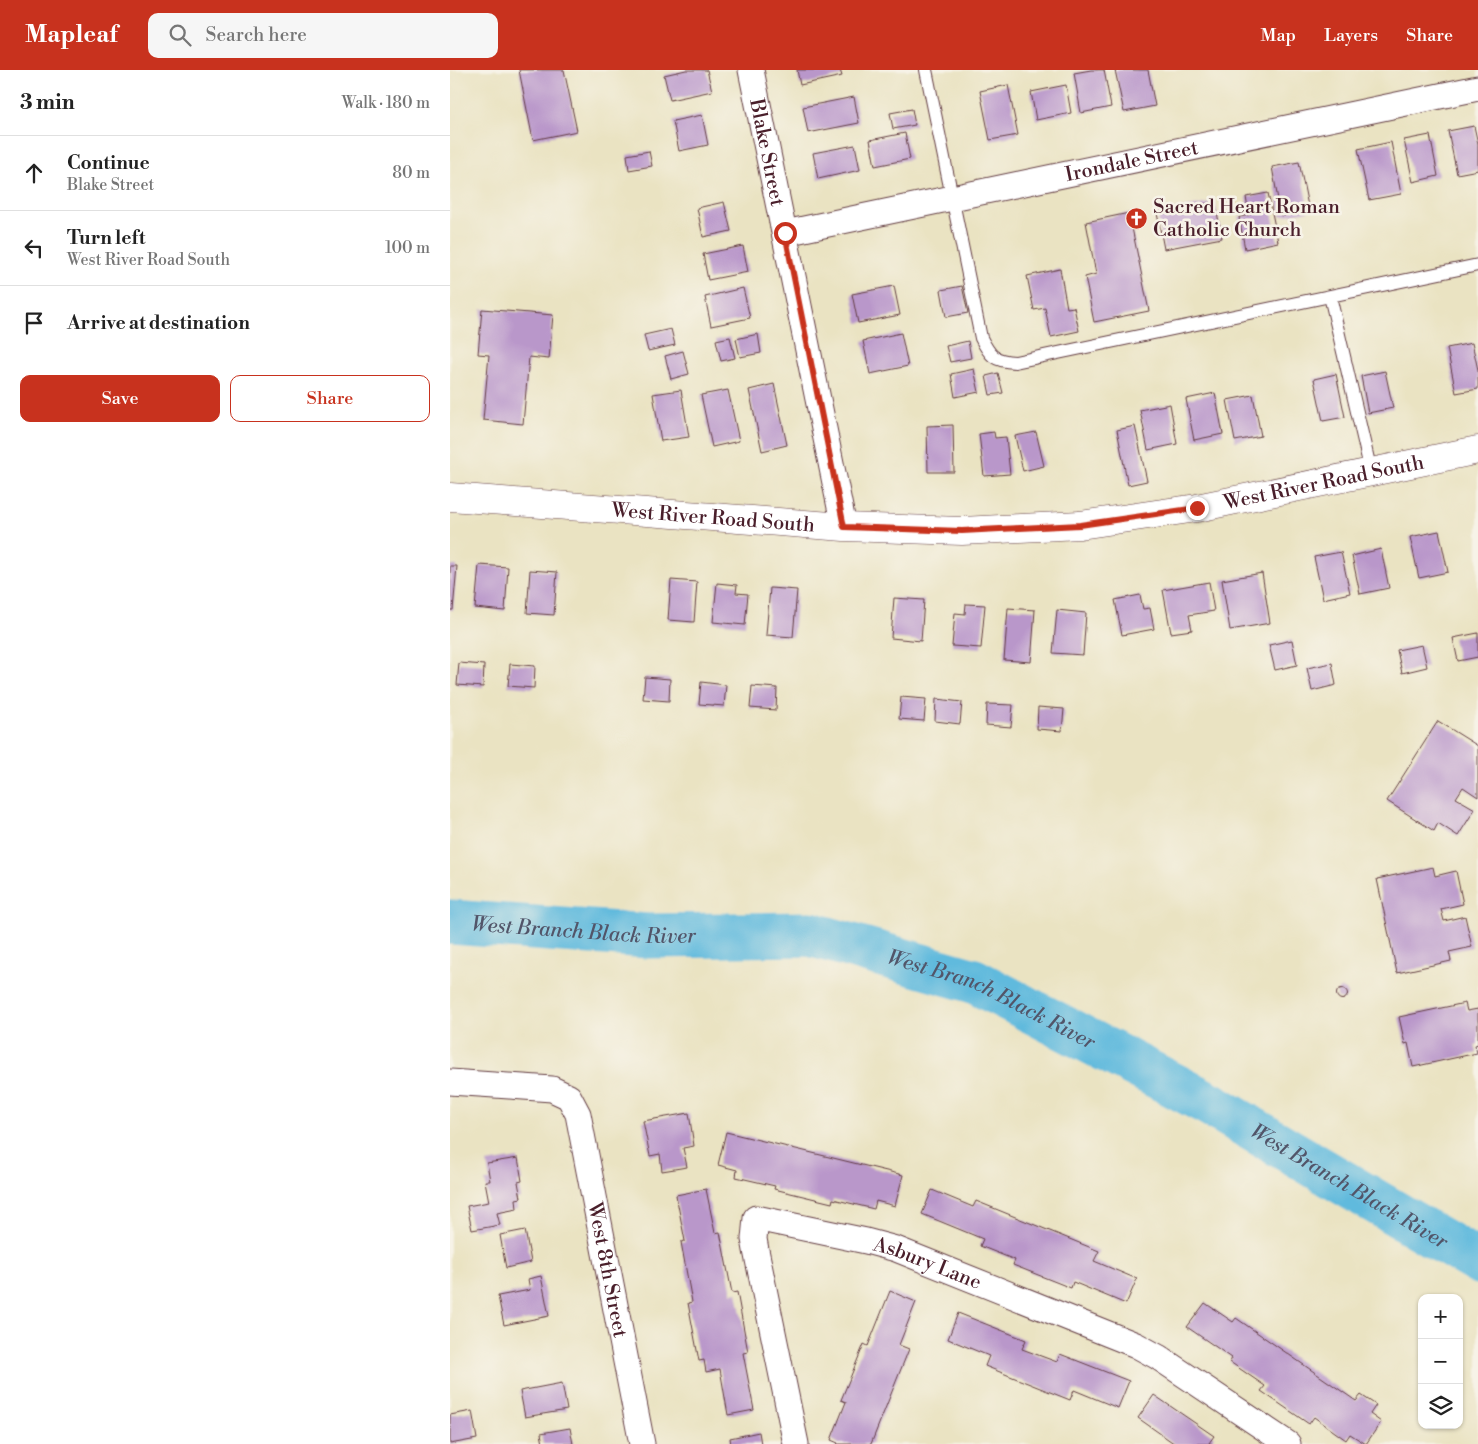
<!DOCTYPE html>
<meta charset="utf-8">
<style>
:root{--surface:#fff;--page:#f6f6f6;--text:#222;--muted:#767676;--line:#e0e0e0;--accent:#c8321e}
body{margin:0;font-family:"Libre Bodoni",serif;background:var(--page);color:var(--text)}
.controls{position:absolute;right:15px;bottom:15px;display:grid;overflow:hidden;border-radius:10px;box-shadow:0 1px 4px #0004}
.controls button{width:45px;height:45px;display:grid;place-items:center;padding:0;border:0;border-bottom:1px solid var(--line);background:var(--surface);color:var(--text);font:25px sans-serif}
.stop{position:absolute;width:15px;height:15px;margin:-11px;border:4px solid #c8321e;border-radius:50%;background:#fff}
.stop.end{background:#c8321e;border-color:#fff;box-shadow:0 1px 5px #0008}
.list{margin:0;padding:0;list-style:none}
h2{display:flex;justify-content:space-between;align-items:center;height:65px;margin:0;padding:0 20px;font-size:21px}
h2 small{font-size:16px;font-weight:400;color:var(--muted)}
.list li{display:grid;grid-template-columns:32px 1fr auto;gap:15px;align-items:center;box-sizing:border-box;height:75px;padding:0 20px;border-top:1px solid var(--line)}
.list b{display:block;font-size:19px;white-space:nowrap}
.list p{margin:0;font-size:16px;white-space:nowrap;color:var(--muted)}
.list em{font-size:16px;font-style:normal;color:var(--muted)}
.actions{display:flex;gap:10px;padding:15px 20px}
.actions a{flex:1;padding:11px 0;border:1px solid var(--accent);border-radius:10px;text-align:center;font-size:18px;color:var(--accent)}
.actions .main{background:var(--accent);color:#fff}
.icon{flex:none;width:28px;height:28px;fill:none;stroke:currentColor;stroke-width:2;stroke-linecap:round;stroke-linejoin:round}
.map{position:relative;flex:none;width:1028px;height:1374px;overflow:hidden}
header{display:flex;align-items:center;gap:30px;box-sizing:border-box;height:70px;padding:0 25px;background:var(--accent);color:#fff}
header strong{font-size:24px}
nav{display:flex;gap:28px;margin-inline-start:auto;font-size:18px}
.search{width:350px;height:45px;background:var(--page);display:flex;align-items:center;gap:12px;box-sizing:border-box;padding:0 18px;border-radius:10px;color:var(--muted);font-size:19px}
main{display:flex}
aside{flex:1;background:var(--surface)}
.map>svg:first-child{display:block}
</style>
<header>
<strong>Mapleaf</strong>
<div class="search"><svg class="icon" aria-label="search" viewBox="0 0 24 24"><circle cx="10" cy="10" r="6"/><path d="M15 15l6 6"/></svg>Search here</div>
<nav><a>Map</a><a>Layers</a><a>Share</a></nav>
</header>
<main>
<aside>
<h2>3 min<small>Walk · 180 m</small></h2>
<ul class="list">
<li><svg class="icon" aria-label="ahead" viewBox="0 0 24 24"><path d="M12 20V5M6 11l6-6 6 6"/></svg><div><b>Continue</b><p>Blake Street</p></div><em>80 m</em></li>
<li><svg class="icon" aria-label="left" viewBox="0 0 24 24"><path d="M17 20v-9H6M10 6l-5 5 5 5"/></svg><div><b>Turn left</b><p>West River Road South</p></div><em>100 m</em></li>
<li><svg class="icon" aria-label="arrive" viewBox="0 0 24 24"><path d="M6 21V4h12l-3 4 3 4H6"/></svg><div><b>Arrive at destination</b></div></li>
</ul>
<div class="actions"><a class="main">Save</a><a>Share</a></div>
</aside>
<div class="map">
<svg width="1028" height="1374" viewBox="0 0 1028 1374">
<rect width="100%" height="100%" fill="#f7f3e8"/>
<filter id="ink" filterUnits="userSpaceOnUse"><feTurbulence type="fractalNoise" baseFrequency=".02" numOctaves="2"/><feDisplacementMap in="SourceGraphic" scale="10" xChannelSelector="R" yChannelSelector="G"/><feConvolveMatrix kernelMatrix="1 2 1 2 8 2 1 2 1" color-interpolation-filters="sRGB"/></filter>
<filter id="wash" filterUnits="userSpaceOnUse"><feTurbulence type="fractalNoise" baseFrequency=".0096" numOctaves="4" result="noise"/><feDisplacementMap in="SourceGraphic" scale="20" xChannelSelector="R" yChannelSelector="G"/><feGaussianBlur stdDeviation="1.12" result="paint"/><feColorMatrix in="noise" values="0 0 0 0 0 0 0 0 0 0 0 0 0 0 0 0 0 1.4 0 .05"/><feComposite in="paint" operator="in"/></filter>
<g filter="url(#wash)">
<rect width="100%" height="100%" fill="#eae3c2"/>
<g fill="none" stroke-linecap="round" stroke-linejoin="round">
<path stroke="#60badd" stroke-width="45" id="s1" d="M 0,852 L 198,866 L 360,864 L 524,911 L 760,1034 L 1028,1192"/>
</g>
<g id="blocks">
<path fill="#b997ca" d="M 69,0 L 114,0 L 127,61 L 83,70 Z
M 236,0 L 257,0 L 262,21 L 220,30 L 214,5 Z
M 347,0 L 390,0 L 392,6 L 350,15 Z
M 641,0 L 654,0 L 661,37 L 631,43 L 624,3 Z
M 665,0 L 698,0 L 705,36 L 674,42 Z
M 558,15 L 568,65 L 540,70 L 530,21 Z
M 616,15 L 621,43 L 586,50 L 581,22 Z
M 404,27 L 409,53 L 358,63 L 353,37 Z
M 462,39 L 465,55 L 443,59 L 440,43 Z
M 252,45 L 258,75 L 229,81 L 223,51 Z
M 1024,56 L 1028,74 L 1028,100 L 1007,104 L 998,61 Z
M 455,63 L 460,89 L 425,96 L 420,70 Z
M 980,65 L 988,106 L 963,112 L 954,70 Z
M 941,72 L 951,124 L 919,130 L 908,79 Z
M 405,75 L 410,100 L 368,109 L 363,83 Z
M 199,81 L 202,96 L 179,100 L 177,85 Z
M 849,92 L 859,141 L 831,146 L 822,97 Z
M 818,123 L 828,172 L 795,179 L 789,147 L 799,145 L 796,127 Z
M 274,132 L 281,161 L 253,167 L 247,138 Z
M 765,132 L 772,168 L 714,179 L 707,143 Z
M 679,143 L 699,241 L 644,252 L 635,207 L 646,204 L 636,152 Z
M 293,176 L 298,202 L 258,210 L 253,184 Z
M 610,199 L 617,238 L 624,237 L 629,261 L 601,267 L 595,238 L 584,240 L 577,206 Z
M 444,216 L 450,245 L 408,253 L 402,224 Z
M 512,216 L 518,243 L 496,247 L 491,220 Z
M 293,218 L 300,248 L 261,256 L 255,227 Z
M 32,239 L 103,245 L 99,289 L 79,287 L 73,354 L 33,350 L 39,285 L 28,284 Z
M 221,259 L 225,275 L 198,281 L 194,265 Z
M 451,263 L 458,296 L 420,304 L 413,271 Z
M 308,264 L 311,283 L 290,287 L 286,269 Z
M 280,267 L 285,288 L 271,291 L 266,270 Z
M 518,271 L 521,288 L 500,292 L 496,276 Z
M 1022,273 L 1028,300 L 1028,319 L 1006,323 L 997,278 Z
M 233,281 L 239,304 L 221,309 L 215,286 Z
M 524,299 L 529,322 L 505,327 L 501,304 Z
M 935,301 L 943,338 L 918,343 L 911,306 Z
M 548,303 L 553,323 L 540,325 L 536,306 Z
M 886,304 L 895,347 L 873,351 L 864,309 Z
M 324,314 L 337,375 L 312,381 L 299,320 Z
M 231,320 L 239,367 L 211,371 L 203,324 Z
M 278,320 L 289,371 L 262,377 L 251,325 Z
M 765,323 L 773,364 L 744,370 L 736,329 Z
M 803,325 L 811,366 L 785,371 L 777,330 Z
M 720,334 L 727,374 L 698,380 L 690,340 Z
M 503,355 L 504,402 L 478,402 L 477,356 Z
M 685,356 L 697,411 L 678,415 L 667,360 Z
M 544,362 L 545,368 L 556,367 L 560,404 L 534,406 L 529,364 Z
M 586,362 L 594,396 L 573,401 L 565,366 Z
M 989,461 L 998,502 L 969,508 L 960,467 Z
M 931,479 L 939,518 L 910,524 L 902,486 Z
M 891,482 L 900,523 L 873,529 L 864,487 Z
M 29,495 L 58,497 L 55,541 L 25,538 Z
M 0,496 L 7,496 L 3,540 L 0,540 Z
M 80,500 L 107,502 L 104,545 L 77,543 Z
M 812,503 L 820,553 L 780,560 L 772,510 Z
M 221,510 L 247,512 L 244,552 L 218,550 Z
M 759,512 L 764,541 L 739,545 L 742,560 L 721,563 L 713,520 Z
M 267,513 L 287,515 L 286,523 L 298,524 L 295,555 L 263,552 Z
M 320,518 L 347,520 L 343,567 L 316,565 Z
M 690,525 L 693,539 L 700,538 L 704,559 L 672,565 L 665,530 Z
M 444,528 L 474,530 L 471,571 L 441,568 Z
M 516,534 L 535,535 L 531,578 L 502,576 L 505,543 L 515,544 Z
M 558,538 L 585,540 L 581,592 L 554,590 Z
M 607,540 L 636,543 L 633,585 L 603,583 Z
M 1028,563 L 1028,587 L 1008,591 L 1003,568 Z
M 842,570 L 847,595 L 825,600 L 819,575 Z
M 972,575 L 977,597 L 952,603 L 947,580 Z
M 9,593 L 34,595 L 33,617 L 7,615 Z
M 882,593 L 886,615 L 862,621 L 857,598 Z
M 60,594 L 85,596 L 84,618 L 58,616 Z
M 195,607 L 220,609 L 219,631 L 193,629 Z
M 251,612 L 276,615 L 274,636 L 249,634 Z
M 302,616 L 327,618 L 326,640 L 300,638 Z
M 451,627 L 476,629 L 474,651 L 449,649 Z
M 486,629 L 512,632 L 510,654 L 485,651 Z
M 537,634 L 563,635 L 561,657 L 536,655 Z
M 588,637 L 614,639 L 612,661 L 587,659 Z
M 988,651 L 1028,676 L 1028,727 L 1013,717 L 1006,728 L 1025,739 L 1008,766 L 988,753 L 984,761 L 937,731 Z
M 983,797 L 985,806 L 1006,801 L 1013,834 L 991,839 L 994,851 L 1015,846 L 1022,877 L 999,882 L 1001,891 L 947,903 L 927,809 Z
M886.5 924a5.5 5.5 0 1 1 11 0a5.5 5.5 0 1 1-11 0Z
M 1015,933 L 1017,941 L 1028,939 L 1028,974 L 1025,975 L 1027,983 L 963,997 L 958,973 L 955,974 L 949,947 Z
M 239,1043 L 244,1076 L 233,1078 L 237,1097 L 212,1101 L 210,1084 L 200,1086 L 193,1051 Z
M 276,1062 L 453,1105 L 445,1136 L 426,1131 L 424,1139 L 383,1129 L 382,1133 L 324,1119 L 325,1116 L 286,1107 L 287,1100 L 268,1095 Z
M 68,1088 L 72,1111 L 68,1112 L 71,1128 L 66,1129 L 67,1139 L 47,1143 L 50,1155 L 22,1160 L 17,1136 L 39,1132 L 35,1111 L 40,1111 L 37,1093 Z
M 256,1119 L 265,1163 L 270,1162 L 282,1223 L 287,1222 L 298,1282 L 293,1283 L 304,1340 L 278,1345 L 270,1299 L 256,1302 L 254,1290 L 249,1291 L 238,1233 L 242,1232 L 231,1172 L 235,1171 L 226,1125 Z
M 482,1120 L 523,1137 L 526,1131 L 649,1181 L 644,1191 L 687,1209 L 676,1234 L 623,1212 L 621,1218 L 563,1195 L 565,1190 L 530,1176 L 533,1169 L 472,1144 Z
M 75,1160 L 81,1192 L 56,1198 L 50,1165 Z
M 91,1206 L 99,1246 L 54,1255 L 48,1226 L 80,1220 L 78,1209 Z
M 440,1221 L 466,1232 L 449,1275 L 459,1279 L 421,1374 L 387,1374 L 388,1373 L 381,1370 L 396,1332 L 391,1330 L 414,1274 L 418,1276 Z
M 755,1233 L 783,1252 L 786,1248 L 906,1331 L 911,1325 L 926,1335 L 920,1344 L 931,1352 L 916,1374 L 900,1364 L 896,1370 L 864,1347 L 859,1354 L 811,1321 L 815,1316 L 780,1292 L 782,1288 L 737,1257 Z
M 508,1243 L 576,1270 L 572,1279 L 607,1292 L 610,1284 L 679,1311 L 668,1338 L 624,1320 L 620,1330 L 535,1296 L 539,1286 L 498,1269 Z
M 112,1313 L 117,1340 L 75,1347 L 70,1321 Z
M 704,1325 L 764,1366 L 759,1373 L 762,1374 L 725,1374 L 688,1348 Z
M 22,1341 L 27,1369 L 0,1374 L 0,1345 Z
M 120,1358 L 123,1374 L 93,1374 L 91,1363 Z
M 309,1362 L 311,1374 L 281,1374 L 280,1368 Z"/>
</g>
</g>
<g filter="url(#ink)">
<use href="#blocks" fill-opacity="0" stroke="#623c42" stroke-width="1"/>
<g fill="none" stroke-linecap="round" stroke-linejoin="round">
<defs>
<path id="lane" d="M 476,0 L 531,268 C 540,286 544,291 565,292 L 1028,195
M 880,226 L 921,402"/>
<g id="street">
<path id="s2" d="M 301,0 L 394,457"/>
<path id="s3" d="M 335,163 L 1028,18"/>
<path id="s4" d="M 0,1012 L 102,1019 L 119,1027 L 128,1044 L 192,1374"/>
<path id="s5" d="M 346,1374 L 306,1180 L 304,1169 L 306,1148 L 416,1171 L 446,1179 L 686,1275 L 708,1287 L 838,1374"/>
</g>
<g id="secondary">
<path id="s6" d="M 0,427 L 394,457 L 512,461 L 630,455 L 747,438 L 1028,380"/>
</g>
</defs>
<use href="#lane" stroke="#623c42" stroke-width="14"/>
<use href="#street" stroke="#623c42" stroke-width="27"/>
<use href="#secondary" stroke="#623c42" stroke-width="29"/>
<use href="#lane" stroke="#fff" stroke-width="12"/>
<use href="#street" stroke="#fff" stroke-width="25"/>
<use href="#secondary" stroke="#fff" stroke-width="28"/>
</g>
</g>
<g fill="none" stroke-linecap="round" stroke-linejoin="round" filter="url(#ink)">
<path stroke="#c8321e" stroke-width="6" d="M 335,163 L 394,457 L 512,461 L 630,455 L 747,438"/>
</g>
<defs>
<symbol id="church-disc" viewBox="-11 -11 22 22"><circle r="9.5" fill="#c8321e" stroke="#f7f3e8"/><path d="M-1.2-6h2.4v3.5h3.3v2.4h-3.3V6h-2.4V-.1h-3.3v-2.4h3.3Z" fill="#fff"/></symbol>
</defs>
<g fill-rule="evenodd">
<use href="#church-disc" x="674" y="136" width="25" height="25"/>
</g>
<g text-anchor="middle" stroke-width="5" stroke-linejoin="round" paint-order="stroke">
<g font-size="20" fill="#4a1f2b" stroke="#f7f3e8">
<text dy="7" stroke="none"><textPath href="#s2" startOffset="84">Blake Street</textPath></text>
<text dy="7" stroke="none"><textPath href="#s3" startOffset="354">Irondale Street</textPath></text>
<text dy="7" stroke="none"><textPath href="#s6" startOffset="879">West River Road South</textPath></text>
<text dy="7" stroke="none"><textPath href="#s6" startOffset="264">West River Road South</textPath></text>
<text dy="7" stroke="none"><textPath href="#s5" startOffset="408">Asbury Lane</textPath></text>
<text dy="7" stroke="none"><textPath href="#s4" startOffset="299">West 8th Street</textPath></text>
</g>
<g font-size="20" fill="#4a1f2b" stroke="#f7f3e8" text-anchor="start">
<text x="703" y="143">Sacred Heart Roman<tspan x="703" dy="23">Catholic Church</tspan></text>
</g>
<g font-size="21" font-style="italic" fill="#525569" stroke="#f7f3e8">
<text dy="7" stroke="none"><textPath href="#s1" startOffset="134">West Branch Black River</textPath></text>
<text dy="7" stroke="none"><textPath href="#s1" startOffset="554">West Branch Black River</textPath></text>
<text dy="7" stroke="none"><textPath href="#s1" startOffset="959">West Branch Black River</textPath></text>
</g>
</g>
</svg>
<div class="controls">
<button>+</button>
<button>−</button>
<button><svg class="icon" aria-label="layers" viewBox="0 0 24 24"><path d="M12 4l9 5-9 5-9-5zM3 14l9 5 9-5"/></svg></button>
</div>
<div class="stop" style="left:335px;top:163px"></div>
<div class="stop end" style="left:747px;top:438px"></div>
</div>
</main>
